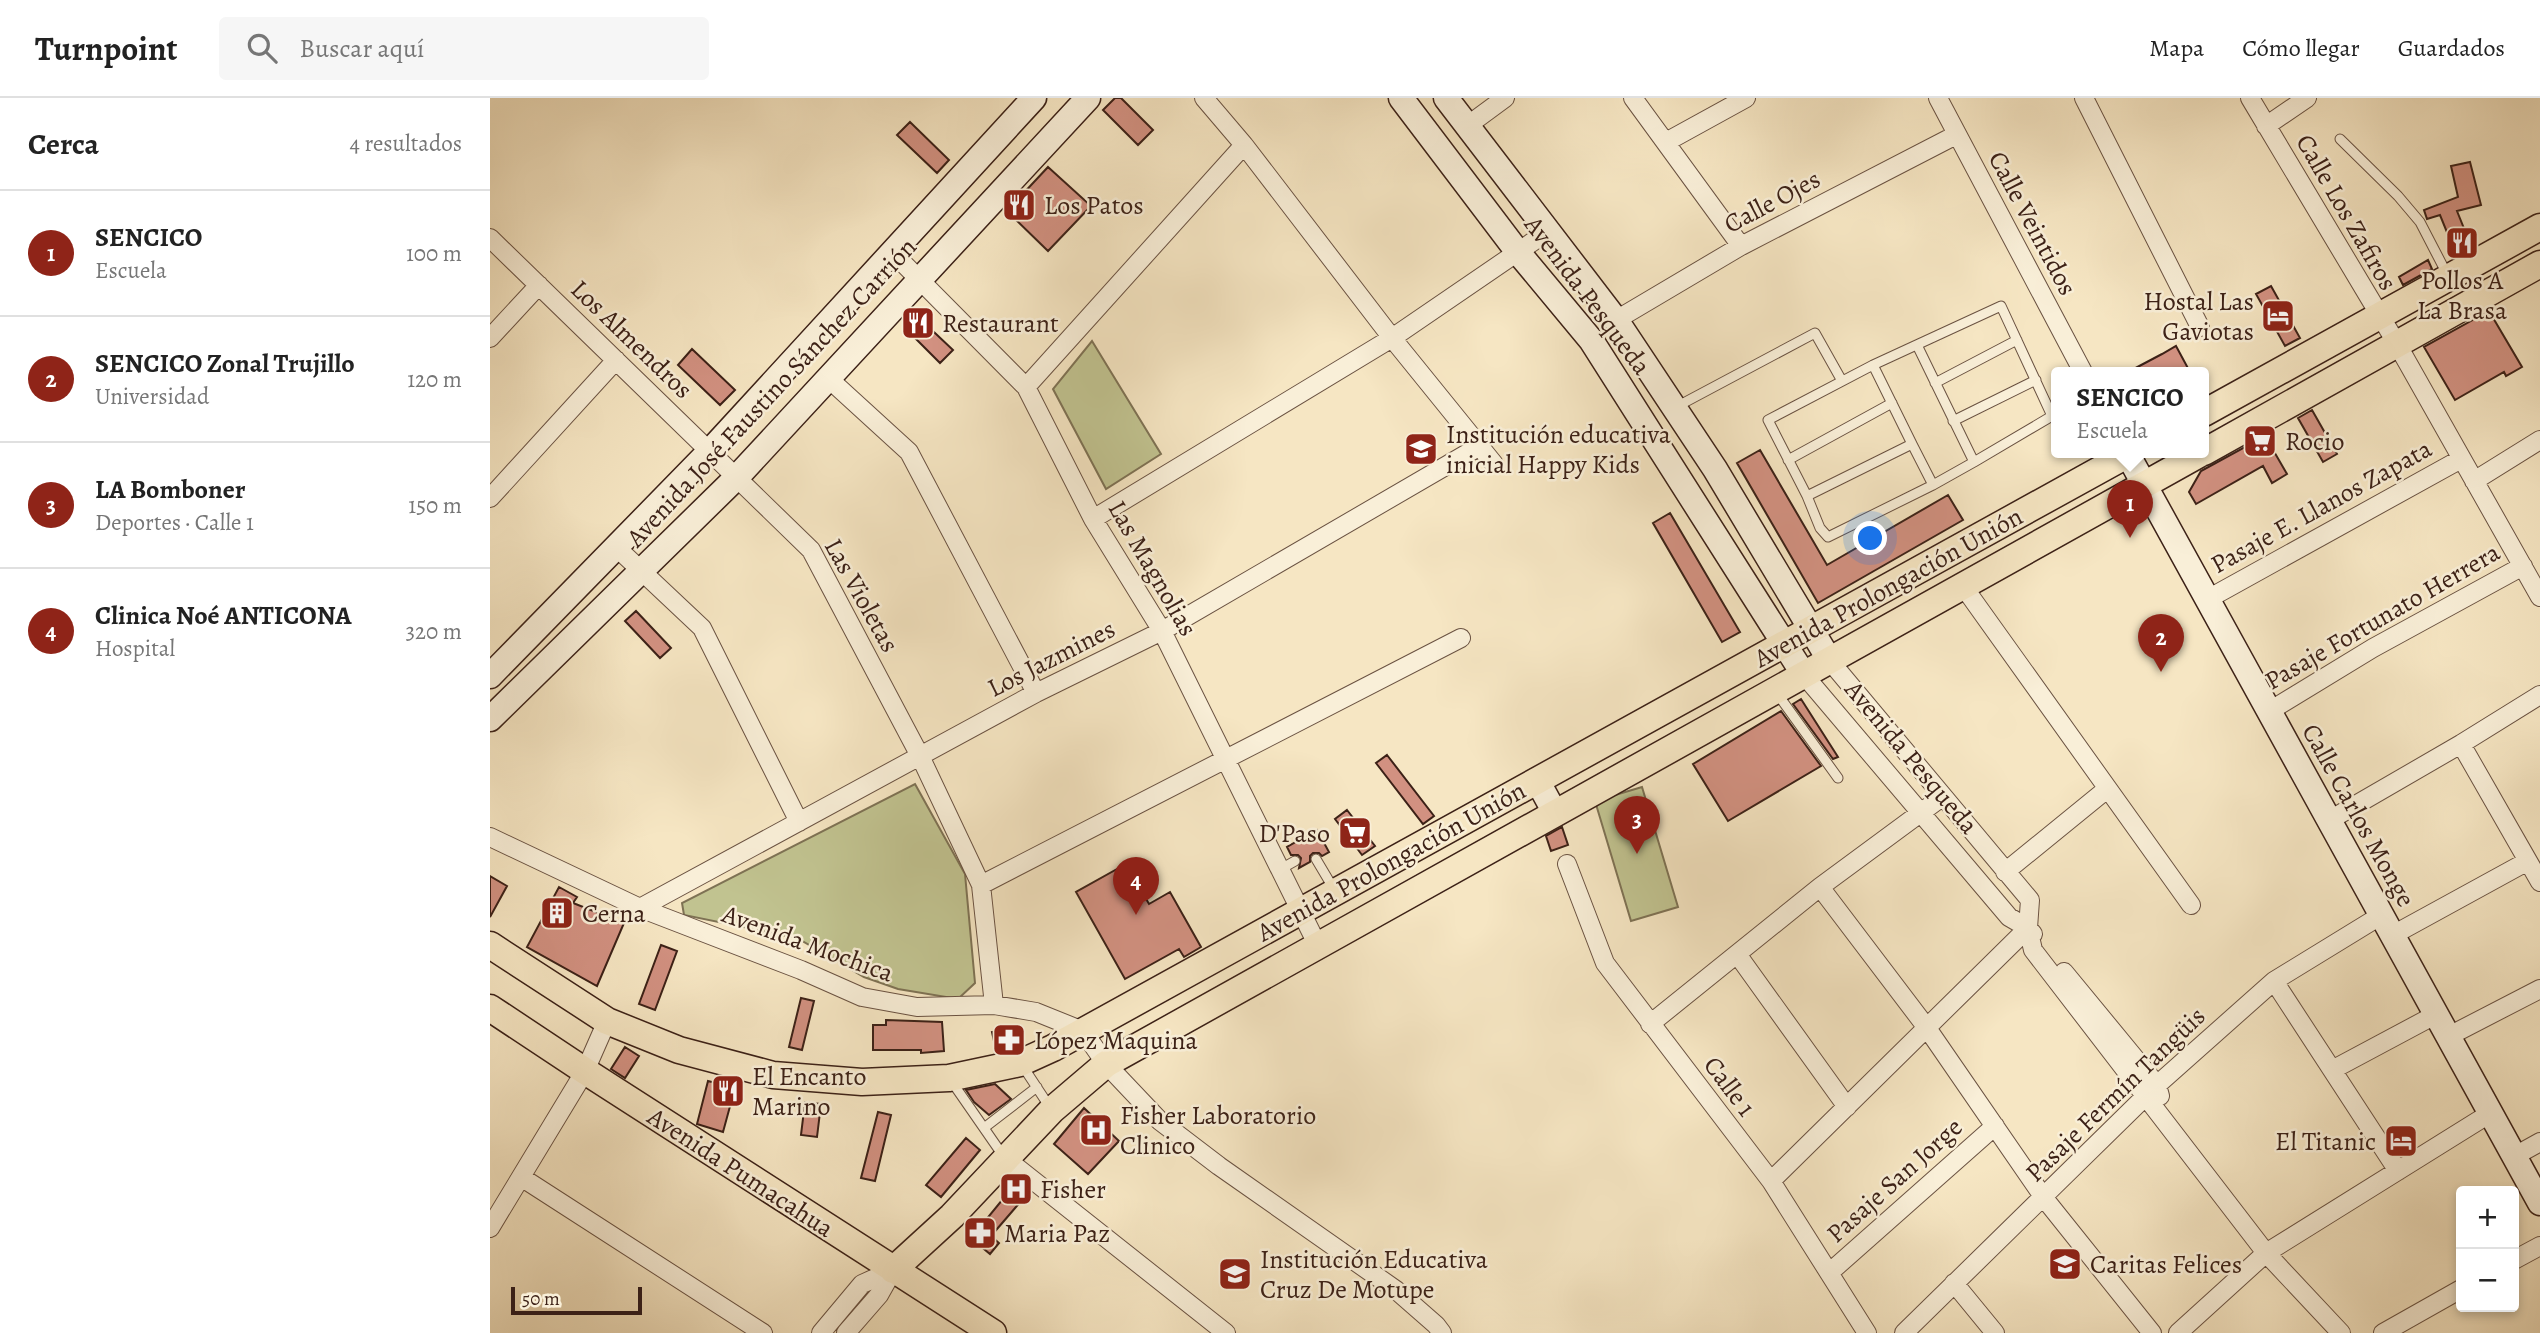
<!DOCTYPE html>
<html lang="es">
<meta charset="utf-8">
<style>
:root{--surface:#fff;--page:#f6f6f6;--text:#222;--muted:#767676;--line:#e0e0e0;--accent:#8f2418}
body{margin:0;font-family:Alegreya,serif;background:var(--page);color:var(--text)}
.controls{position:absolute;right:21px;bottom:21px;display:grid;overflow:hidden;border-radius:7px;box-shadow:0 4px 10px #0003}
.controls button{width:63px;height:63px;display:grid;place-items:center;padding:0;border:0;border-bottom:2px solid var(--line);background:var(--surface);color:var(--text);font:35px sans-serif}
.scale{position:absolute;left:21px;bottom:18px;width:131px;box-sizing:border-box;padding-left:7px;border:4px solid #3c2117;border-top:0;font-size:19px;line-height:24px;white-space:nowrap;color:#3c2117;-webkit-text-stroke:5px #f9efd8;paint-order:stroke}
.you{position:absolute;left:1381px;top:441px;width:24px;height:24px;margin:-18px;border:5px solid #fff;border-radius:50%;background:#1a73e8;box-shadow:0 0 0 10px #1a73e833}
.badge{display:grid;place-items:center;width:46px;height:46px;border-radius:50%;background:var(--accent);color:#fff;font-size:23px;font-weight:700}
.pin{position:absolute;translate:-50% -58px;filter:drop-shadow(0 2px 4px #0008)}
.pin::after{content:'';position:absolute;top:37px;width:24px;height:21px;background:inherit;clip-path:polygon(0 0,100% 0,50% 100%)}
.popup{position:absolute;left:1561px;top:269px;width:158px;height:91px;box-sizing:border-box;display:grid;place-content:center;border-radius:7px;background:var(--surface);filter:drop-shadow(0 2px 5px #0005);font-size:23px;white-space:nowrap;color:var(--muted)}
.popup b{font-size:26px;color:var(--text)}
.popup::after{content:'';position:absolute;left:50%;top:100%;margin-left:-14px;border:14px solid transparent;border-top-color:var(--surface)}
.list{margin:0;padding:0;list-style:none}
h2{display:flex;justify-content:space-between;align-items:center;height:91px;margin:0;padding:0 28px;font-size:30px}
h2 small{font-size:23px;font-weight:400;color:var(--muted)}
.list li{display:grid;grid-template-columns:46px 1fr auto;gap:21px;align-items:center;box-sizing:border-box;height:126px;padding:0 28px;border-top:2px solid var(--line)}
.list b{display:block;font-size:26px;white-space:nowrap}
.list p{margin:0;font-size:23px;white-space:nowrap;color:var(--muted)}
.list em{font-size:23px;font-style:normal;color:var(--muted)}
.icon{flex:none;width:38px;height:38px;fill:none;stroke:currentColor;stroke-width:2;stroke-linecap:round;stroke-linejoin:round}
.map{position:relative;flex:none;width:2050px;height:1235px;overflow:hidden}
header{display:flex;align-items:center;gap:42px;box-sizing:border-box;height:98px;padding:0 35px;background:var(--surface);border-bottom:2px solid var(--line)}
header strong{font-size:33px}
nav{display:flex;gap:38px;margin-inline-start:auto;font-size:24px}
.search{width:490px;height:63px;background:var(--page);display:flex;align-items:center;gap:18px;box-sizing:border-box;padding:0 24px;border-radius:7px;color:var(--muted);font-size:26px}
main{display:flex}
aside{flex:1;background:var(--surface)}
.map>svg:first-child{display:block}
</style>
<header>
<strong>Turnpoint</strong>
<div class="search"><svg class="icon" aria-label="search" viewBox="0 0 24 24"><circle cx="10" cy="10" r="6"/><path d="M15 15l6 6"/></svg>Buscar aquí</div>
<nav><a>Mapa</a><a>Cómo llegar</a><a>Guardados</a></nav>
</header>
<main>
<aside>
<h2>Cerca<small>4 resultados</small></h2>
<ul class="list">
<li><span class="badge">1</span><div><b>SENCICO</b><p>Escuela</p></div><em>100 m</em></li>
<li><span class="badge">2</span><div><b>SENCICO Zonal Trujillo</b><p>Universidad</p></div><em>120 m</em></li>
<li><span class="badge">3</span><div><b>LA Bomboner</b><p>Deportes · Calle 1</p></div><em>150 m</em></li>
<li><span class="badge">4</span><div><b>Clinica Noé ANTICONA</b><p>Hospital</p></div><em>320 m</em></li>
</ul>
</aside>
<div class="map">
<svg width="2050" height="1235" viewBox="0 0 2050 1235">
<rect width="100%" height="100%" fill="#f6e6c3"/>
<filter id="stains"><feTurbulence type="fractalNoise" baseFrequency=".00286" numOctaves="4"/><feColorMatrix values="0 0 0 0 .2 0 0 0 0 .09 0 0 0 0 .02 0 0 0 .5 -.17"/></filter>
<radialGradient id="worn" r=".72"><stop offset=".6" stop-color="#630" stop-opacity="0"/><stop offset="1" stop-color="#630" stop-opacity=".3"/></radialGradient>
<path fill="#c1c390" stroke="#7e7254" stroke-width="2" d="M 602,243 L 671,356 L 616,391 L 563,291 Z
M 425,686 L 475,776 L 485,885 L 468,901 L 408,891 L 374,879 L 307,840 L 194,817 L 192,805 Z
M 1152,689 L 1188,809 L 1141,823 L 1105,703 Z"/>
<path fill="#d29181" stroke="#3c2117" stroke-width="2" d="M 625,0 L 631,0 L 663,32 L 648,47 L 613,12 Z
M 420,24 L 459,62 L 447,75 L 407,37 Z
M 1980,64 L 1991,107 L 1967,113 L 1981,148 L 1965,154 L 1950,117 L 1937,121 L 1934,112 L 1968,99 L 1961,68 Z
M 558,69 L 601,108 L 558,153 L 517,113 Z
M 1938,162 L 1942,171 L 1913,187 L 1909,179 Z
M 1781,188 L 1810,240 L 1795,248 L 1766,196 Z
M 1999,213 L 2032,269 L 2016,278 L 2014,274 L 1965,302 L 1934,249 Z
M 427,218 L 463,252 L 450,265 L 415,230 Z
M 1686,248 L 1700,274 L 1638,274 L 1672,256 Z
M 202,251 L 245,292 L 230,307 L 188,267 Z
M 1822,312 L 1847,356 L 1833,364 L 1808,320 Z
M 1775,338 L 1797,376 L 1782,385 L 1773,368 L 1706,406 L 1699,394 L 1711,373 Z
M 1270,352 L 1337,467 L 1458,397 L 1473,422 L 1328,505 L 1247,365 Z
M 1180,415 L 1250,534 L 1232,544 L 1163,425 Z
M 146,513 L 181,550 L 170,560 L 135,523 Z
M 1311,601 L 1348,659 L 1343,661 L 1303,606 Z
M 1291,613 L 1331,668 L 1238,723 L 1203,666 Z
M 897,657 L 944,718 L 933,726 L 886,665 Z
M 857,712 L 885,748 L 872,757 L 845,721 Z
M 1072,729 L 1078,747 L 1061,753 L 1056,738 Z
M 827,732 L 839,754 L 832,758 L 829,755 L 823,755 L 820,758 L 820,764 L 809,770 L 811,760 L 808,757 L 801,757 L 797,749 Z
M 636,766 L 659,806 L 680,794 L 711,849 L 694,859 L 689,851 L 635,881 L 586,794 Z
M 0,778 L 17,788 L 0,819 Z
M 69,789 L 87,799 L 83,805 L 134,825 L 107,888 L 37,849 Z
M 171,847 L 187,853 L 165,912 L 149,906 Z
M 311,900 L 324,903 L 312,952 L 299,949 Z
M 396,922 L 452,924 L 454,953 L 431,955 L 431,952 L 383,952 L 383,927 L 396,927 Z
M 527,930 L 530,948 L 506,952 L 502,934 Z
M 135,949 L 149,958 L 135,980 L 121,971 Z
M 218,983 L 245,990 L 233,1034 L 207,1026 Z
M 505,986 L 521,1001 L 499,1017 L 484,1004 L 476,992 Z
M 315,1004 L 331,1006 L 327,1039 L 311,1037 Z
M 594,1010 L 629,1043 L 598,1076 L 564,1046 Z
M 388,1014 L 401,1017 L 385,1083 L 371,1080 Z
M 476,1040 L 490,1052 L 451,1099 L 436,1087 Z
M 526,1085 L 538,1095 L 501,1138 L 509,1145 L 500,1156 L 481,1140 Z"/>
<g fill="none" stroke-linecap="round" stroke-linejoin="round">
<defs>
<path id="lane" d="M 1850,41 L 1908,98 L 1930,124 L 1958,178
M 1383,267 L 1422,346 L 1317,398 L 1278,322 L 1383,267 L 1511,208 L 1562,318 L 1484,364 L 1427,247
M 1445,285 L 1527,242
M 1186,309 L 1325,235 L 1352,283
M 1463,323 L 1546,282
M 1298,362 L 1402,305
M 1443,387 L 1484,364
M 1317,398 L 1330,430 L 1338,439 L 1443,387 L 1422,346
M 1286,594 L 1348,680
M 826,761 L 845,793
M 789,772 L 805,763
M 532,967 L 561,1011
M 462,984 L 514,1059
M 494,1030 L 547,989"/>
<path id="street" d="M 714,0 L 754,47 L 902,240 L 1004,366
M 1143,0 L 1251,148
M 1448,0 L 1593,274
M 1594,0 L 1710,229
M 1760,0 L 1907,246 L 2050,499
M 977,28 L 1015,0
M 1776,28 L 1817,0
M 1176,44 L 1256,0
M 0,140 L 321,452 L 430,658 L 491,787 L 504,907
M 402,154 L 536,289 L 603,421 L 672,533 L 828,848
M 1126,222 L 1251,148 L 1466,37
M 0,240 L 49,187
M 338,280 L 419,354 L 546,595
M 536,289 L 754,47
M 1984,383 L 2050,342
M 0,400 L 126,262
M 603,421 L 902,240 L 1057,134
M 126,449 L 212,530 L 309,724
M 1473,488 L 1701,807
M 1716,502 L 1971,361
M 1340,563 L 1540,802 L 1538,830 L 1543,852 L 1776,1155 L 1851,1235
M 1314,577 L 1519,819 L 1538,830 L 1543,836
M 1778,614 L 1883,550 L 2033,468
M 1971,646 L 2050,784
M 1838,723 L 1971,646 L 2050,597
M 0,739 L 150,810 L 311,872 L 372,899 L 427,909 L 504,907 L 546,914 L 593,933 L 616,966 L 670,1023 L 729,1068 L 906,1192 L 946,1227 L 952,1235
M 1077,766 L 1115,865 L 1281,1083 L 1377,1235
M 1515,774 L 1617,691
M 491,787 L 971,540
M 1330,789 L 1437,930 L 1554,1100 L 1662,1235
M 150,810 L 546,595 L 672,533 L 990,348
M 1901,838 L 2038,763
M 1247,856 L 1357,1009
M 1574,874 L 1667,987 L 1670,998
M 1784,883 L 1908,1073
M 1160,926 L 1330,789 L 1452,699
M 1957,939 L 2050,891
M 1842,972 L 1945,917
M 2023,1059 L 2050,1044
M 515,1060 L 736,1235
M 31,1079 L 273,1235
M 1281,1083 L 1538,830
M 0,1130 L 95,973 L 117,923
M 2024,1162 L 2050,1148
M 1339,1175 L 1505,1028
M 1464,1185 L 1505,1235
M 331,1235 L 372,1186 L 403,1172
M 356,1235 L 389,1197 L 403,1172
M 1414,1235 L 1667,987 L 1784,883 L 1890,818
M 1688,1235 L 1776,1155 L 1999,1016
M 1893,1235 L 1971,1191"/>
<path id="secondary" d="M 911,0 L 1027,153 L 1101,242 L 1314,577
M 956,0 L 1126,222 L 1225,371 L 1340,563
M 1638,357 L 2050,1105
M 0,578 L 220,353 L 544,0
M 0,621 L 247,379 L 598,0
M 1047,682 L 1065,715"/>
<path id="primary" d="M 1714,315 L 2050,129
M 1714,354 L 2050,166
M 0,847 L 117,923 L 189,952 L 283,977 L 372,984 L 459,980 L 530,965 L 563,950 L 1642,354
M 0,910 L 95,973 L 503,1235
M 403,1172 L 462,1118 L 562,1012 L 616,966 L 1713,354"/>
</defs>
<use href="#lane" stroke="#6a5242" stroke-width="11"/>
<use href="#street" stroke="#6a5242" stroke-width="20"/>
<use href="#secondary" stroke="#3c2117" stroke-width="27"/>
<use href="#primary" stroke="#3c2117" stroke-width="29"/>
<use href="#lane" stroke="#f9efd8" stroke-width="9"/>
<use href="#street" stroke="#f9efd8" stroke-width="18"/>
<use href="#secondary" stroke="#f9efd8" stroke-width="24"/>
<use href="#primary" stroke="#f6e6c3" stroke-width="26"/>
</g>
<defs>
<symbol id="restaurant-square" viewBox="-11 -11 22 22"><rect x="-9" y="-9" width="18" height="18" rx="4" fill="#8f2418" stroke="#f9efd8"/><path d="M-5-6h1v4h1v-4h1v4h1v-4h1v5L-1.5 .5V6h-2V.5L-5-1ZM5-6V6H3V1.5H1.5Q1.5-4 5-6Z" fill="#fff"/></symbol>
<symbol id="hotel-square" viewBox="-11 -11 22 22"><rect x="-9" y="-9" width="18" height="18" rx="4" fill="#8f2418" stroke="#f9efd8"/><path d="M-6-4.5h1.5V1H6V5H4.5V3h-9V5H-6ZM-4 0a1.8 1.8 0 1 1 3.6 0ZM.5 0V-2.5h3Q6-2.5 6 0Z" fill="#fff"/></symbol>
<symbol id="supermarket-square" viewBox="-11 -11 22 22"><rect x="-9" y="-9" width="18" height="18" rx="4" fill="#8f2418" stroke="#f9efd8"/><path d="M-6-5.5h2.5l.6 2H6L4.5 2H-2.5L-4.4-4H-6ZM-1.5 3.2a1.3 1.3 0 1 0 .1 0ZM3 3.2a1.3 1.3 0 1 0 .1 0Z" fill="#fff"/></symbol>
<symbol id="school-square" viewBox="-11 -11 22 22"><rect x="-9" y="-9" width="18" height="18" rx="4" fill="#8f2418" stroke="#f9efd8"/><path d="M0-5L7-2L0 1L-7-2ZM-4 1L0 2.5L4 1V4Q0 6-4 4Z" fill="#fff"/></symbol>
<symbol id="building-square" viewBox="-11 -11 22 22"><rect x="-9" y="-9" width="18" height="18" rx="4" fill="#8f2418" stroke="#f9efd8"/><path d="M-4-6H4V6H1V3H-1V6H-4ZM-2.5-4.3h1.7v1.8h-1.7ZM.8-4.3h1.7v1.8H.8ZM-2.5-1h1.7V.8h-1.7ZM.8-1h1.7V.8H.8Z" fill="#fff"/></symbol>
<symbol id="pharmacy-square" viewBox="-11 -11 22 22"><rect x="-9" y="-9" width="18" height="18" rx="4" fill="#8f2418" stroke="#f9efd8"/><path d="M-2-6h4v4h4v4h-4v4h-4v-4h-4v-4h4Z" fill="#fff"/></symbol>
<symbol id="hospital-square" viewBox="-11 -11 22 22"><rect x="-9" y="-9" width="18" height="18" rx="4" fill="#8f2418" stroke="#f9efd8"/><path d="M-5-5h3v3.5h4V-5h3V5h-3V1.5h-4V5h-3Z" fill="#fff"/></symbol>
</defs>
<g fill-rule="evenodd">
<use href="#restaurant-square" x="510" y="88" width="38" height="38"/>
<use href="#restaurant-square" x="1953" y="126" width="38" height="38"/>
<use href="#hotel-square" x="1769" y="199" width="38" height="38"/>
<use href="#restaurant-square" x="409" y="206" width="38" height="38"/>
<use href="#supermarket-square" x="1751" y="324" width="38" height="38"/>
<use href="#school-square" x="912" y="332" width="38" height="38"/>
<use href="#supermarket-square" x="846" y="716" width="38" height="38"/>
<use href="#building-square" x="48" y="796" width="38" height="38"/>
<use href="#pharmacy-square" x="500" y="923" width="38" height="38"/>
<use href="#restaurant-square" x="219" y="974" width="38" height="38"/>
<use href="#hospital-square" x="587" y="1013" width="38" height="38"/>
<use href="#hotel-square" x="1892" y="1024" width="38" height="38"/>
<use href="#hospital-square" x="507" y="1072" width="38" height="38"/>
<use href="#pharmacy-square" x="471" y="1116" width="38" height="38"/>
<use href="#school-square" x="1556" y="1147" width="38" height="38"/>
<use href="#school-square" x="726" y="1157" width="38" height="38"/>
</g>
<g text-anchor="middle" stroke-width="5" stroke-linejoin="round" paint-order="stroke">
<g font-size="26" fill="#3c2117" stroke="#f9efd8">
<text transform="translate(1282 103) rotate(-28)" y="9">Calle Ojes</text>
<text transform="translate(1857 114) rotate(60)" y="9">Calle Los Zafiros</text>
<text transform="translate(1543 125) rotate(62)" y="9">Calle Veintidos</text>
<text transform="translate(1098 197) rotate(53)" y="9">Avenida Pesqueda</text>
<text transform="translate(142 241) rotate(44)" y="9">Los Almendros</text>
<text transform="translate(281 294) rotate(-47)" y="9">Avenida José Faustino Sánchez Carrión</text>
<text transform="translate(1831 408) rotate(-29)" y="9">Pasaje E. Llanos Zapata</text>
<text transform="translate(663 470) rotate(60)" y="9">Las Magnolias</text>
<text transform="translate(1398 489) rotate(-29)" y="9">Avenida Prolongación Unión</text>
<text transform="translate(372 497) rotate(61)" y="9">Las Violetas</text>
<text transform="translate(1892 518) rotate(-30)" y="9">Pasaje Fortunato Herrera</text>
<text transform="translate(561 560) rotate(-27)" y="9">Los Jazmines</text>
<text transform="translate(1422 659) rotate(50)" y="9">Avenida Pesqueda</text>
<text transform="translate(1869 717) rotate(61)" y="9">Calle Carlos Monge</text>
<text transform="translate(901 763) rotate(-29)" y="9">Avenida Prolongación Unión</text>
<text transform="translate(318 845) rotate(20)" y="9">Avenida Mochica</text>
<text transform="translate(1240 988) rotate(53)" y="9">Calle 1</text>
<text transform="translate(1625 996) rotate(-44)" y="9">Pasaje Fermín Tangüis</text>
<text transform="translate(251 1074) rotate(33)" y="9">Avenida Pumacahua</text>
<text transform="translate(1404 1082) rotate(-42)" y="9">Pasaje San Jorge</text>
</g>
<g font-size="26" fill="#3c2117" stroke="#f9efd8" text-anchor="start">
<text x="554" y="116">Los Patos</text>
<text x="1972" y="191" text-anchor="middle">Pollos A<tspan x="1972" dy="30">La Brasa</tspan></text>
<text x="1764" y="212" text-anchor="end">Hostal Las<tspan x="1764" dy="30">Gaviotas</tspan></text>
<text x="452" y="234">Restaurant</text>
<text x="956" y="345">Institución educativa<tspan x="956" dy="30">inicial Happy Kids</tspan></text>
<text x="1795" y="352">Rocio</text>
<text x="840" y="744" text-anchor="end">D'Paso</text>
<text x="92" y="824">Cerna</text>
<text x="544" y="951">López Maquina</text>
<text x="262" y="987">El Encanto<tspan x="262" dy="30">Marino</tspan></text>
<text x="630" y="1026">Fisher Laboratorio<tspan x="630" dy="30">Clinico</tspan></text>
<text x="1886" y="1052" text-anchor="end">El Titanic</text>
<text x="550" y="1100">Fisher</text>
<text x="514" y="1144">Maria Paz</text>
<text x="770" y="1170">Institución Educativa<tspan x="770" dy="30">Cruz De Motupe</tspan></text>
<text x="1600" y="1175">Caritas Felices</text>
</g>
</g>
<rect width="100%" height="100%" filter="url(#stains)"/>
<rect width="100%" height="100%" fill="url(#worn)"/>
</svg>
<div class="controls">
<button>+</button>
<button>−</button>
</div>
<div class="scale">50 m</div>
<div class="you"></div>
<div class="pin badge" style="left:1640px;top:440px">1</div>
<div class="popup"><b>SENCICO</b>Escuela</div>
<div class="pin badge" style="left:1671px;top:574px">2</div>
<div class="pin badge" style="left:1147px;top:756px">3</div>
<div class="pin badge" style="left:646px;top:817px">4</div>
</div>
</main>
